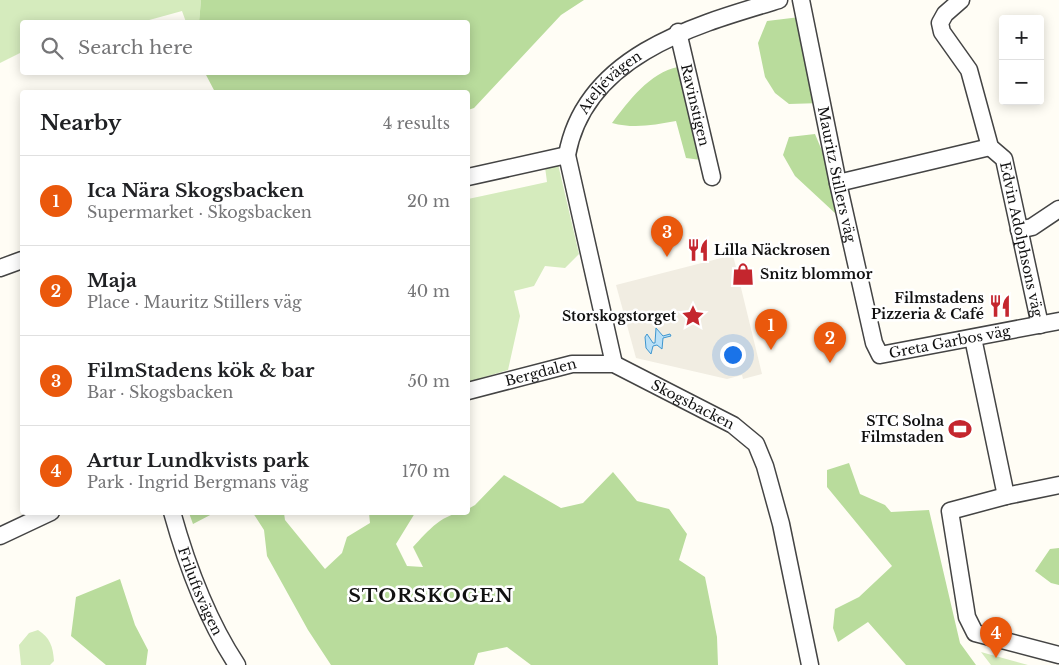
<!DOCTYPE html>
<meta charset="utf-8">
<style>
:root{--surface:#fff;--page:#f2f2f2;--text:#202124;--muted:#757577;--line:#e0e0e0;--accent:#ea580c}
body{margin:0;font-family:"Libre Baskerville",serif;background:var(--page);color:var(--text)}
.controls{position:absolute;right:15px;top:15px;display:grid;overflow:hidden;border-radius:5px;box-shadow:0 2px 12px #0003}
.controls button{width:45px;height:45px;display:grid;place-items:center;padding:0;border:0;border-bottom:1px solid var(--line);background:var(--surface);color:var(--text);font:25px sans-serif}
.you{position:absolute;left:732px;top:354px;width:18px;height:18px;margin:-12px;border:4px solid #fff;border-radius:50%;background:#1a73e8;box-shadow:0 0 0 8px #1a73e833}
.badge{display:grid;place-items:center;width:32px;height:32px;border-radius:50%;background:var(--accent);color:#fff;font-size:16px;font-weight:700}
.pin{position:absolute;translate:-50% -41px;filter:drop-shadow(0 1px 2px #0008)}
.pin::after{content:'';position:absolute;top:26px;width:18px;height:15px;background:inherit;clip-path:polygon(0 0,100% 0,50% 100%)}
.list{margin:0;padding:0;list-style:none}
h2{display:flex;justify-content:space-between;align-items:center;height:65px;margin:0;padding:0 20px;font-size:21px}
h2 small{font-size:16px;font-weight:400;color:var(--muted)}
.list li{display:grid;grid-template-columns:32px 1fr auto;gap:15px;align-items:center;box-sizing:border-box;height:90px;padding:0 20px;border-top:1px solid var(--line)}
.list b{display:block;font-size:19px;white-space:nowrap}
.list p{margin:0;font-size:16px;white-space:nowrap;color:var(--muted)}
.list em{font-size:16px;font-style:normal;color:var(--muted)}
.icon{flex:none;width:28px;height:28px;fill:none;stroke:currentColor;stroke-width:2;stroke-linecap:round;stroke-linejoin:round}
.map{position:relative;flex:none;width:1059px;height:665px;overflow:hidden}
.search{position:absolute;background:var(--surface);box-shadow:0 2px 12px #0003;left:20px;top:20px;width:450px;height:55px;display:flex;align-items:center;gap:12px;box-sizing:border-box;padding:0 18px;border-radius:5px;color:var(--muted);font-size:19px}
.panel{position:absolute;background:var(--surface);box-shadow:0 2px 12px #0003;left:20px;top:90px;width:450px;height:425px;border-radius:5px}
.map>svg:first-child{display:block}
</style>
<div class="map">
<svg width="1059" height="665" viewBox="0 0 1059 665">
<rect width="100%" height="100%" fill="#fffdf5"/>
<path fill="#d5ebbd" d="M 0,0 L 201,0 L 199,22 L 186,22 L 182,11 L 142,22 L 22,22 L 22,52 L 0,63 Z
M 558,164 L 579,254 L 565,268 L 545,266 L 534,286 L 514,291 L 520,316 L 508,370 L 468,382 L 468,199 L 547,182 L 545,167 Z
M 38,630 C 50,638 53,646 54,661 L 50,665 L 21,665 L 19,645 L 29,633 Z
M 981,652 L 1028,665 L 991,665 Z"/>
<path fill="#b9dc9c" d="M 201,0 L 584,0 L 561,15 L 474,108 L 468,110 L 468,92 L 215,92 L 205,73 L 468,72 L 468,22 L 199,22 Z
M 800,17 L 822,103 L 789,104 L 775,93 L 765,77 L 758,43 L 767,21 Z
M 678,67 L 701,160 L 686,158 L 676,121 C 654,125 634,129 612,123 C 628,102 650,72 678,67 Z
M 815,134 L 842,199 L 836,214 L 795,176 L 783,155 L 789,137 Z
M 849,463 L 860,494 L 885,505 L 891,512 L 929,510 L 960,643 L 976,665 L 906,665 L 868,622 L 838,642 L 833,628 L 835,609 L 859,597 L 892,566 L 827,487 L 827,470 Z
M 613,472 L 637,501 L 669,509 L 687,534 L 679,560 L 705,577 L 717,637 L 718,665 L 531,665 L 507,647 L 478,653 L 474,665 L 331,665 L 308,630 L 267,556 L 264,530 L 253,513 L 284,513 L 285,520 L 325,569 L 342,553 L 347,537 L 370,523 L 369,513 L 415,513 L 396,544 L 407,566 L 423,567 L 413,547 C 428,531 443,512 468,512 L 468,509 L 475,505 L 504,475 L 561,508 L 583,503 Z
M 189,513 L 189,512 L 214,513 L 193,524 Z
M 1059,548 L 1059,585 L 1051,583 L 1035,571 L 1050,549 Z
M 120,579 L 135,625 L 148,650 L 146,665 L 106,665 L 71,636 L 76,597 Z"/>
<path fill="#f1ede2" d="M 733,255 L 762,374 L 743,379 L 742,375 L 727,379 L 636,358 L 616,285 Z"/>
<path fill="#b9e0f7" stroke="#3f96cf" d="M 656,328 L 663,336 L 670,334 L 671,336 L 663,338 L 662,349 L 657,345 L 653,346 L 651,354 L 646,348 L 645,337 L 647,334 L 653,343 L 655,343 Z"/>
<g fill="none" stroke-linecap="round" stroke-linejoin="round">
<defs>
<g id="minor">
<path id="s1" d="M 801,0 L 838,183 L 874,343 L 880,355 L 1059,321"/>
<path id="s2" d="M 961,0 L 945,14 L 940,23 L 942,32 L 969,70 L 990,147 L 1004,159 L 1040,325"/>
<path id="s3" d="M 678,32 L 712,177"/>
<path d="M 468,177 L 567,155"/>
<path d="M 838,183 L 990,147"/>
<path d="M 1019,230 L 1032,227 L 1059,209"/>
<path d="M 0,268 L 22,260"/>
<path d="M 973,338 L 1006,496"/>
<path id="s4" d="M 614,364 L 567,155 C 585,55 695,25 779,0"/>
<path id="s5" d="M 468,391 L 572,364 L 614,364 L 733,425 L 756,444 L 765,466 L 781,524 L 810,665"/>
<path d="M 1059,485 L 1006,496 L 950,511 L 967,617 L 975,633 L 1059,655"/>
<path id="s6" d="M 172,512 C 187,566 206,618 237,665"/>
<path d="M 0,536 L 51,512"/>
</g>
</defs>
<use href="#minor" stroke="#444" stroke-width="19"/>
<use href="#minor" stroke="#fff" stroke-width="16"/>
</g>
<defs>
<symbol id="restaurant-bare" viewBox="-9 -9 18 18"><path d="M-5-6h1v4h1v-4h1v4h1v-4h1v5L-1.5 .5V6h-2V.5L-5-1ZM5-6V6H3V1.5H1.5Q1.5-4 5-6Z" fill="#c4262e" stroke="#fff" stroke-width="2.5" paint-order="stroke"/></symbol>
<symbol id="shop-bare" viewBox="-9 -9 18 18"><path d="M-5-2.5h2.3a2.7 3.5 0 0 1 5.4 0H5L5.5 6h-11ZM-1.5-2.5h3a1.5 2.3 0 0 0-3 0Z" fill="#c4262e" stroke="#fff" stroke-width="2.5" paint-order="stroke"/></symbol>
<symbol id="sight-bare" viewBox="-9 -9 18 18"><path d="M0-6L1.8-2.2L6-1.7L2.9 1.2L3.7 5.4L0 3.3L-3.7 5.4L-2.9 1.2L-6-1.7L-1.8-2.2Z" fill="#c4262e" stroke="#fff" stroke-width="2.5" paint-order="stroke"/></symbol>
<symbol id="stadium-bare" viewBox="-9 -9 18 18"><path d="M0-5a6.5 5 0 1 0 0 10a6.5 5 0 1 0 0-10ZM-3.5-1.8h7v3.6h-7Z" fill="#c4262e" stroke="#fff" stroke-width="2.5" paint-order="stroke"/></symbol>
</defs>
<g fill-rule="evenodd">
<use href="#restaurant-bare" x="682" y="234" width="32" height="32"/>
<use href="#shop-bare" x="727" y="258" width="32" height="32"/>
<use href="#restaurant-bare" x="984" y="290" width="32" height="32"/>
<use href="#sight-bare" x="677" y="300" width="32" height="32"/>
<use href="#stadium-bare" x="944" y="413" width="32" height="32"/>
</g>
<g text-anchor="middle" stroke-width="5" stroke-linejoin="round" paint-order="stroke">
<g font-size="14" fill="#111" stroke="#fff">
<text dy="5" stroke="none"><textPath href="#s4" startOffset="301">Ateljévägen</textPath></text>
<text dy="5" stroke="none"><textPath href="#s3" startOffset="75">Ravinstigen</textPath></text>
<text dy="5" stroke="none"><textPath href="#s1" startOffset="178">Mauritz Stillers väg</textPath></text>
<text dy="5" stroke="none"><textPath href="#s2" startOffset="268">Edvin Adolphsons väg</textPath></text>
<text dy="5" stroke="none"><textPath href="#s1" startOffset="435">Greta Garbos väg</textPath></text>
<text dy="5" stroke="none"><textPath href="#s5" startOffset="75">Bergdalen</textPath></text>
<text dy="5" stroke="none"><textPath href="#s5" startOffset="238">Skogsbacken</textPath></text>
<text dy="5" stroke="none"><textPath href="#s6" startOffset="84">Friluftsvägen</textPath></text>
</g>
<g font-size="14" font-weight="bold" fill="#111" stroke="#fff" text-anchor="end">
<text x="714" y="255" text-anchor="start">Lilla Näckrosen</text>
<text x="760" y="279" text-anchor="start">Snitz blommor</text>
<text x="984" y="303">Filmstadens<tspan x="984" dy="16">Pizzeria &amp; Café</tspan></text>
<text x="676" y="321">Storskogstorget</text>
<text x="944" y="426">STC Solna<tspan x="944" dy="16">Filmstaden</tspan></text>
</g>
<g font-size="19" font-weight="bold" letter-spacing="1" fill="#111" stroke="#fff">
<text x="431" y="602">STORSKOGEN</text>
</g>
</g>
</svg>
<div class="controls">
<button>+</button>
<button>−</button>
</div>
<div class="you"></div>
<div class="pin badge" style="left:771px;top:350px">1</div>
<div class="pin badge" style="left:830px;top:363px">2</div>
<div class="pin badge" style="left:667px;top:257px">3</div>
<div class="pin badge" style="left:996px;top:658px">4</div>
<div class="search"><svg class="icon" aria-label="search" viewBox="0 0 24 24"><circle cx="10" cy="10" r="6"/><path d="M15 15l6 6"/></svg>Search here</div>
<section class="panel">
<h2>Nearby<small>4 results</small></h2>
<ul class="list">
<li><span class="badge">1</span><div><b>Ica Nära Skogsbacken</b><p>Supermarket · Skogsbacken</p></div><em>20 m</em></li>
<li><span class="badge">2</span><div><b>Maja</b><p>Place · Mauritz Stillers väg</p></div><em>40 m</em></li>
<li><span class="badge">3</span><div><b>FilmStadens kök &amp; bar</b><p>Bar · Skogsbacken</p></div><em>50 m</em></li>
<li><span class="badge">4</span><div><b>Artur Lundkvists park</b><p>Park · Ingrid Bergmans väg</p></div><em>170 m</em></li>
</ul>
</section>
</div>
